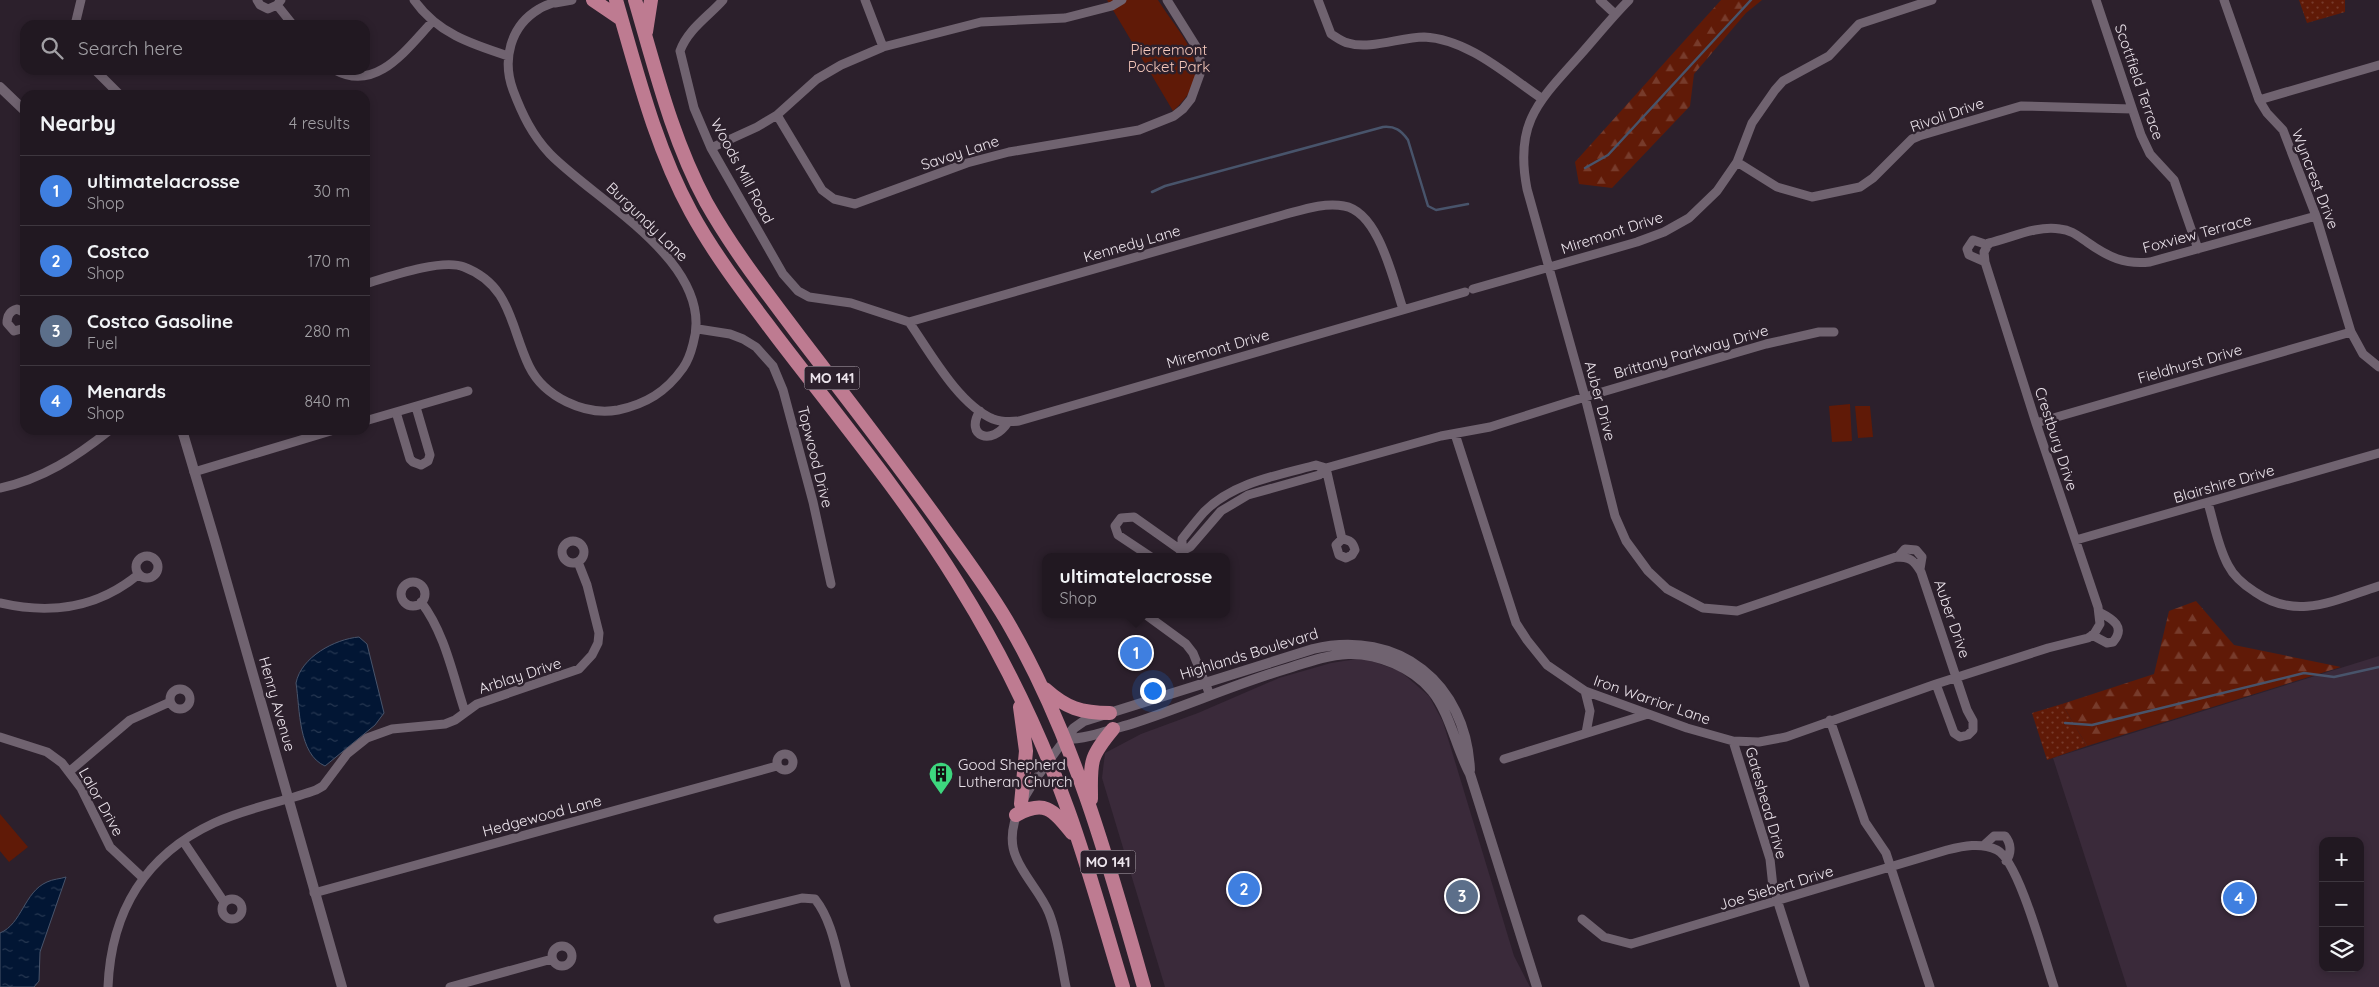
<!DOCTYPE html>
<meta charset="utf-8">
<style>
:root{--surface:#211821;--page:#29212a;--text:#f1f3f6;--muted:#a2a0a5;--line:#3e373f;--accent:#d93025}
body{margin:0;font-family:Quicksand,sans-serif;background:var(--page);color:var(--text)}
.controls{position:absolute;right:15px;bottom:15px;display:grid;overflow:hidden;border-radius:10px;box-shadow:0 2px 8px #0003}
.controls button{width:45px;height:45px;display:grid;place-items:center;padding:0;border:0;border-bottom:1px solid var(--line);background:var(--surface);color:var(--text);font:25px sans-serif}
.you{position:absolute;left:1152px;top:690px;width:18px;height:18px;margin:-12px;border:4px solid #fff;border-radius:50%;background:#1a73e8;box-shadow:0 0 0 8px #1a73e833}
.badge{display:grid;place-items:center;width:32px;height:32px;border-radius:50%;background:var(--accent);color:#fff;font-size:16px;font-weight:700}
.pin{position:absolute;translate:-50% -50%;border:2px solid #fff;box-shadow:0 1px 5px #0006}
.popup{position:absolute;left:1042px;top:553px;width:188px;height:65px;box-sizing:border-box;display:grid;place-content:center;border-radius:10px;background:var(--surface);filter:drop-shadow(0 1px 4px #0005);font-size:16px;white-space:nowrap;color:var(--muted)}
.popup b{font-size:19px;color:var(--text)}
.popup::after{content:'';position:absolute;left:50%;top:100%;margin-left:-10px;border:10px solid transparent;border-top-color:var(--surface)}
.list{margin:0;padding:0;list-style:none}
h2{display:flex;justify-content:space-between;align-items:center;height:65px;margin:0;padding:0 20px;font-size:21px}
h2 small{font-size:16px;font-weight:400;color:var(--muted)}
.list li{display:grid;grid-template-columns:32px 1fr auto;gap:15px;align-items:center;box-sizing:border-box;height:70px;padding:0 20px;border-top:1px solid var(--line)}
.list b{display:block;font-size:19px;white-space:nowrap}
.list p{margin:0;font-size:16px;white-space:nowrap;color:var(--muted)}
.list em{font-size:16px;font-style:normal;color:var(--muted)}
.icon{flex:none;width:28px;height:28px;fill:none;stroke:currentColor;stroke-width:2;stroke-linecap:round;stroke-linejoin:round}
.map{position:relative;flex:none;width:2379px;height:987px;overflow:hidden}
.search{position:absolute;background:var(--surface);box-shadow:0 2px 8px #0003;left:20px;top:20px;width:350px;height:55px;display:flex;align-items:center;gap:12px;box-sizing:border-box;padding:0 18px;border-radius:15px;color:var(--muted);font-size:19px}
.panel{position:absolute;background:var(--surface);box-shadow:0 2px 8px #0003;left:20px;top:90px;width:350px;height:345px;border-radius:15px}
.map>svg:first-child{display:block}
</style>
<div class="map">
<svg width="2379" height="987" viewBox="0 0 2379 987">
<defs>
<pattern id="grass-dots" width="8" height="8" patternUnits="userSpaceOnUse" patternTransform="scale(1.25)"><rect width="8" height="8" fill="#601a07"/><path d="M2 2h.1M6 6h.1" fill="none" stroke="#773b2b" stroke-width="1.8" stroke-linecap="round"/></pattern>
<pattern id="forest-firs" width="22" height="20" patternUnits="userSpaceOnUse" patternTransform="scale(1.25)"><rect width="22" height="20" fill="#601a07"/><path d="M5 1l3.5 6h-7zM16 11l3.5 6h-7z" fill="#773b2b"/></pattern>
<pattern id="water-ripples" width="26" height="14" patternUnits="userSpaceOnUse" patternTransform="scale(1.25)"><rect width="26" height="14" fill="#021634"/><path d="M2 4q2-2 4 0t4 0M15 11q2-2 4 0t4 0" fill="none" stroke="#273852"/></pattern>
</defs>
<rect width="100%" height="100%" fill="#2c202c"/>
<path fill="#3a2a3a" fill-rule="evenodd" d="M 2379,656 L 2379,987 L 2127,987 L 2053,758 ZM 2323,841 L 2360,841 L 2360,968 L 2323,968 Z
M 1363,658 L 1400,671 L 1429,696 L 1443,722 L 1514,956 L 1530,987 L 1165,987 L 1102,778 L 1105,753 L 1141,734 L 1198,713 L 1279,678 L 1331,663 Z"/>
<path fill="url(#grass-dots)" d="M 2299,0 L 2345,0 L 2345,12 L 2307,23 Z
M 2062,704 L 2087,746 L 2047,760 L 2032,713 Z"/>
<path fill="url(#forest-firs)" d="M 1721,0 L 1762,0 L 1746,13 L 1694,74 L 1690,106 L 1612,188 L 1579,184 L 1575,162 Z
M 2196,601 L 2234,645 L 2341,667 L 2087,746 L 2062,704 L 2154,674 L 2169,611 Z"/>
<path fill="#601a07" d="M 1107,0 L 1158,0 C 1183,40 1220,69 1173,111 Z
M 1850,404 L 1852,441 L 1832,442 L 1829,406 Z
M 1855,406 L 1870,406 L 1873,437 L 1858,438 Z
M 0,814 L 28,847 L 9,862 L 0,851 Z"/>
<path fill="url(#water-ripples)" stroke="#48546b" d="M 359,637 L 367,644 L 384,713 L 375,725 L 325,766 C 298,754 300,709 296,683 C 301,657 335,639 359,637 Z
M 66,877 L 40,952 L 39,981 L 34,987 L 0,987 L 0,933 C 22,924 24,892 47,882 C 53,879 60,879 66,877 Z"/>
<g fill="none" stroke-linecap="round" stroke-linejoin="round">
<path stroke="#48546b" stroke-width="2.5" d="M 1585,168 L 1608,155 L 1751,0
M 1152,192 L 1165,186 L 1383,127 C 1395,126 1401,130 1408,140 L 1428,206 L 1436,210 L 1468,204
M 2065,723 L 2092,725 L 2304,673 L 2334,677 L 2379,667"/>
<path stroke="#706370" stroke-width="9" d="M 257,0 L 260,5 L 268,9 L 277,5 L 281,0
M 414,0 C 437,33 471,44 508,56
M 723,0 C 709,16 688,29 680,51 L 694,108 L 711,148 L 783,274 L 798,291 L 809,297 L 851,303 L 909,322 L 1283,215 C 1302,210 1324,202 1344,206 C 1379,212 1393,280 1403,309
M 865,0 L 883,47
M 1318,0 L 1331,34 C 1336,37 1342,42 1348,43 C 1370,50 1401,37 1424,37 C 1468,39 1507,75 1541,98
M 1600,0 L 1615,14
M 1629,0 C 1612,17 1597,36 1581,54 C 1539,101 1514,122 1527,189 L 1585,397 L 1615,516 L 1626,541 L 1648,571 L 1667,589 L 1703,608 L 1737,611 L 1896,557 C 1910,557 1914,560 1921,572 L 1967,710 L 1973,721 L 1973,730 L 1968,735 L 1960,737 L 1954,733 L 1936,684
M 2096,0 L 2141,135 L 2150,154 L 2174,180 L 2198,249
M 2224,0 L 2259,100 L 2267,113 L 2283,130 L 2316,216 L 2351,332 L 2363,354 L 2379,367
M 555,3 L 572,0
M 277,5 L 293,25
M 75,25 L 81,0
M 95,70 L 120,95
M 335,70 C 377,93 407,48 433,21
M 2259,100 L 2379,65
M 777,115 L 822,190 L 834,199 L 855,204 L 967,163 L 1009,152 L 1139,130 L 1174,116 L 1183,109 L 1191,99 L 1200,74 L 1201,62 L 1197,48 L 1167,0
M 711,148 L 757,127 L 777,115 L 817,79 L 841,65 L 883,47 L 981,22 L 1065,18 L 1112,6 L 1122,0
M 1737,162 L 1777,187 L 1812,197 L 1860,187 L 1873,178 L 1912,139 L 1919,136 L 2021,106 L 2132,109
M 1985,262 L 1969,255 L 1967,249 L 1973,240 L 1988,245
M 365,284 C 388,277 442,258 464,267 C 511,285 510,326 529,366 C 544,397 585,416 618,410 C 646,404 666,392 683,368 C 688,361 691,352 693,344 C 717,264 597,202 550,154 C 532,135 522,114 513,90 C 502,60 510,26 539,9 C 545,5 552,4 559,0
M 1473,289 L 1637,242 L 1664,232 L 1689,218 L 1717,191 L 1737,162 L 1752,123 L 1775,90 L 1783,81 L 1829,56 L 1859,24 L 1932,0
M 25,313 L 17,309 C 10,311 7,315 7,323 L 14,331 L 25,328
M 909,322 C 930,352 958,404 993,419 C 1001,422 1010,422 1019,421 L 1465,292
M 698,329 L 730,334 L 743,339 L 756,347 L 773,366 L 783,390 L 813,502 L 831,584
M 980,411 C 964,436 992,447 1008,422
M 396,412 L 410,459 L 413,462 L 421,465 L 428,461 L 430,455 L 416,407
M 365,421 L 468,391
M 2036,423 L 2351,332
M 1455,434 L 1516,623 L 1527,640 L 1547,665 L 1585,691 L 1687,728 L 1733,741 L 1759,742 L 1786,737 L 1936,684 L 2048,648 L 2088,638 L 2094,634 L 2100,624 L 2098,607 L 2036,423 L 1985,262 L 1984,252 L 1989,243 C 2011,238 2037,225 2060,229 C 2071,230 2078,236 2087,242 C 2108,257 2125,265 2150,262 L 2316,216
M 1326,468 L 1342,539 L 1336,545 L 1339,555 L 1346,558 L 1352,555 L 1355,550 C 1353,542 1350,540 1342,539
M 194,472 L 334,430
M 0,488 C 43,479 76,457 110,430
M 2208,503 C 2214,523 2218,547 2228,565 C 2234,577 2244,585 2255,592 C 2297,621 2335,600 2379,586
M 2076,540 L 2379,453
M562 552a11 11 0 1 1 22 0a11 11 0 1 1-22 0Z
M 1182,551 L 1182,539 C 1189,530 1196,521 1204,512 C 1232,483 1278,475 1316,465 L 1326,468
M136 567a11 11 0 1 1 22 0a11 11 0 1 1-22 0Z
M 1151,557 L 1118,535 L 1115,526 L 1121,518 L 1134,517 L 1182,551
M 1179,557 L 1182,551 L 1190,547 L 1221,511 L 1248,495 L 1319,475 L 1326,468 L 1441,436 L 1490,427 L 1585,397 L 1766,344 L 1819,332 L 1834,332
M 1898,557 L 1905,549 L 1916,550 L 1922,557 L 1920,569
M401 594a12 12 0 1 1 24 0a12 12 0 1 1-24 0Z
M 421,602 C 445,633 453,676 465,712
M 0,603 C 52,615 98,608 139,574
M 1145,614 L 1186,644 L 1193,653 L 1210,695
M 2092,635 L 2107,643 L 2113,642 C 2126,627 2113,619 2099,612
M170 699a10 10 0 1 1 20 0a10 10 0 1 1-20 0Z
M 1585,691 L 1590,711 L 1586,733
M 1830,720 L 1865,822 L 1886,853 L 1930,987
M 0,737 L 47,752 L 62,763 L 81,788 L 110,847 L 143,878
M 1065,739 C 1043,770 999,818 1016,857 C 1024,877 1041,893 1049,913 C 1058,936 1061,963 1066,987
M 1733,741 L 1770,859 L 1773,887 L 1805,987
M777 762a8 8 0 1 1 16 0a8 8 0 1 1-16 0Z
M 1504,759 L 1648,714
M 70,771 L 130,720 L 170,702
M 183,841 L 224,902
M 1983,846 L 1994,836 L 2005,836 C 2011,843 2012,853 2006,861
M 314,893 L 777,766
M222 909a10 10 0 1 1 20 0a10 10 0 1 1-20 0Z
M 718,919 L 802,898 L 815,899 C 834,923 837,958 846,987
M 1582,919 L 1604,937 L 1631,944 L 1947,850 C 1963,846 1981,842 1997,850 C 2019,861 2045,961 2054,987
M552 956a10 10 0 1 1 20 0a10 10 0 1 1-20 0Z
M 108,987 C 111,912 145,855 214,823 C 246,808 283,802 316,790 L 323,786 L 347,754 L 367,738 L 392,729 L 445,724 L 455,720 L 477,704 L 579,669 L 592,655 L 598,643 L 599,633 L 587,585 L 578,562
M 450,987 L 552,959"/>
<path stroke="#706370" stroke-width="10" d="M 0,87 L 25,111
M 182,430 L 215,541 L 342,987
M 1065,739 C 1088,739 1109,730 1131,724 C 1184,707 1235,684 1289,668 C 1308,662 1327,655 1348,654 C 1378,653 1413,668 1432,691 C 1450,713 1456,748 1470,774 L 1537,987
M 1065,739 L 1074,728 L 1084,721 L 1313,649 C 1399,629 1466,683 1470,770"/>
<path stroke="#be7b91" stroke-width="14" d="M 593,0 L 621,19
M 616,0 C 637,72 655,146 691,212 C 715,256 747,297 777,337 C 838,417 904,496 957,582 C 1002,654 1039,730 1068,810 C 1089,868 1105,928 1123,987
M 635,0 C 655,68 672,139 706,202 C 733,250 766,292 799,336 C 848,400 898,464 945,530 C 968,562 992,594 1011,628 C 1075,740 1109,864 1144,987
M 646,32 L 651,0
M 1045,689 C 1066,708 1081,713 1110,713
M 1020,707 L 1026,751 L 1021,804
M 1091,799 C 1091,762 1088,759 1113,729
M 1016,815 C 1045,799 1053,810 1072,833"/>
</g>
<defs>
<symbol id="building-pin" viewBox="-11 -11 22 30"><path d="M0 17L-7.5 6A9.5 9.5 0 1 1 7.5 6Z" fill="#3dd77e" stroke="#2c202c"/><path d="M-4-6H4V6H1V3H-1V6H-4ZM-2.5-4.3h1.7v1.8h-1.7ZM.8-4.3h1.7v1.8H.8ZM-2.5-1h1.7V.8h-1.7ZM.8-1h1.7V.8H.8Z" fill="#111"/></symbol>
</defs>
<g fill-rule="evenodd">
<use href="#building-pin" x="927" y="760" width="28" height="38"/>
</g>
<g text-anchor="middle" stroke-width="5" stroke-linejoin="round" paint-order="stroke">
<g fill="#2c202c" stroke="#b2a9b2" stroke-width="1">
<rect x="804.5" y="366.5" width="55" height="23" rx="4"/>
<rect x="1080.5" y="850.5" width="55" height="23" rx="4"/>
</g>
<g font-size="14" font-weight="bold" fill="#ece4ec">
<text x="832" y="383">MO 141</text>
<text x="1108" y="867">MO 141</text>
</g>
<g font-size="15" fill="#f6c8bb" stroke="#2c202c">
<text x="1169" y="55">Pierremont<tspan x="1169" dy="17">Pocket Park</tspan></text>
</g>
<g font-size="15" fill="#ece4ec" stroke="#2c202c">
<text transform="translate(2139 82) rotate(71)" y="5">Scottfield Terrace</text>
<text transform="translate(1947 115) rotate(-19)" y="5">Rivoli Drive</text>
<text transform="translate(960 153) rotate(-18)" y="5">Savoy Lane</text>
<text transform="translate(742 171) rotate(62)" y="5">Woods Mill Road</text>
<text transform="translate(2315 179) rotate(69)" y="5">Wyncrest Drive</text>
<text transform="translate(647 222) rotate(44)" y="5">Burgundy Lane</text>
<text transform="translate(1612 233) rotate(-18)" y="5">Miremont Drive</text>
<text transform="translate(2197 234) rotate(-15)" y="5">Foxview Terrace</text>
<text transform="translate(1132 244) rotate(-16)" y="5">Kennedy Lane</text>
<text transform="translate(1218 349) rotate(-16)" y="5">Miremont Drive</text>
<text transform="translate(1691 352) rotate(-16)" y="5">Brittany Parkway Drive</text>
<text transform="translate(2190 364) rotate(-16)" y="5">Fieldhurst Drive</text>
<text transform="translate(1600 401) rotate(75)" y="5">Auber Drive</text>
<text transform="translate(2056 439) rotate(72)" y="5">Crestbury Drive</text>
<text transform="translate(815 457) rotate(76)" y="5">Topwood Drive</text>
<text transform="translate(2224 484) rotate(-16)" y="5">Blairshire Drive</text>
<text transform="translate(1952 619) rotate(71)" y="5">Auber Drive</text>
<text transform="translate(1249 654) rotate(-17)" y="5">Highlands Boulevard</text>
<text transform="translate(520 676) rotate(-18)" y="5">Arblay Drive</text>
<text transform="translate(1652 700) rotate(19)" y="5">Iron Warrior Lane</text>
<text transform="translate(277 704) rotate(74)" y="5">Henry Avenue</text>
<text transform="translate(101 802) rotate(61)" y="5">Lalor Drive</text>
<text transform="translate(1766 803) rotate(74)" y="5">Gateshead Drive</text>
<text transform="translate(542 816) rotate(-15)" y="5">Hedgewood Lane</text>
<text transform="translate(1776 888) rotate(-17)" y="5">Joe Siebert Drive</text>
</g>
<g font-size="15" fill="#ece4ec" stroke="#2c202c" text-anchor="start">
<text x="958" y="770">Good Shepherd<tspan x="958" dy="17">Lutheran Church</tspan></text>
</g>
</g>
</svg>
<div class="controls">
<button>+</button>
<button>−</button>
<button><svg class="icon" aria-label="layers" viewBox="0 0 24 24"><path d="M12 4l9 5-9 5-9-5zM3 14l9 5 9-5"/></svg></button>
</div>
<div class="you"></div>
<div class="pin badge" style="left:1136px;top:653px;background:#3f7fe0">1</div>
<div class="popup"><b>ultimatelacrosse</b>Shop</div>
<div class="pin badge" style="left:1244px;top:889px;background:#3f7fe0">2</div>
<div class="pin badge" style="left:1462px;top:896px;background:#5c6f8a">3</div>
<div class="pin badge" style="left:2239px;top:898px;background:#3f7fe0">4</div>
<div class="search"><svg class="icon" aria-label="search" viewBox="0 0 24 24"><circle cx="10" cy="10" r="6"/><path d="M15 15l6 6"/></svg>Search here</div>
<section class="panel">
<h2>Nearby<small>4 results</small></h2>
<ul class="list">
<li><span class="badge" style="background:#3f7fe0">1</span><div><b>ultimatelacrosse</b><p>Shop</p></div><em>30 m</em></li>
<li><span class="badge" style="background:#3f7fe0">2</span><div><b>Costco</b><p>Shop</p></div><em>170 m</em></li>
<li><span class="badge" style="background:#5c6f8a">3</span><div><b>Costco Gasoline</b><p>Fuel</p></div><em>280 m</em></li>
<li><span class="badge" style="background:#3f7fe0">4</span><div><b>Menards</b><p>Shop</p></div><em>840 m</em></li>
</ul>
</section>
</div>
